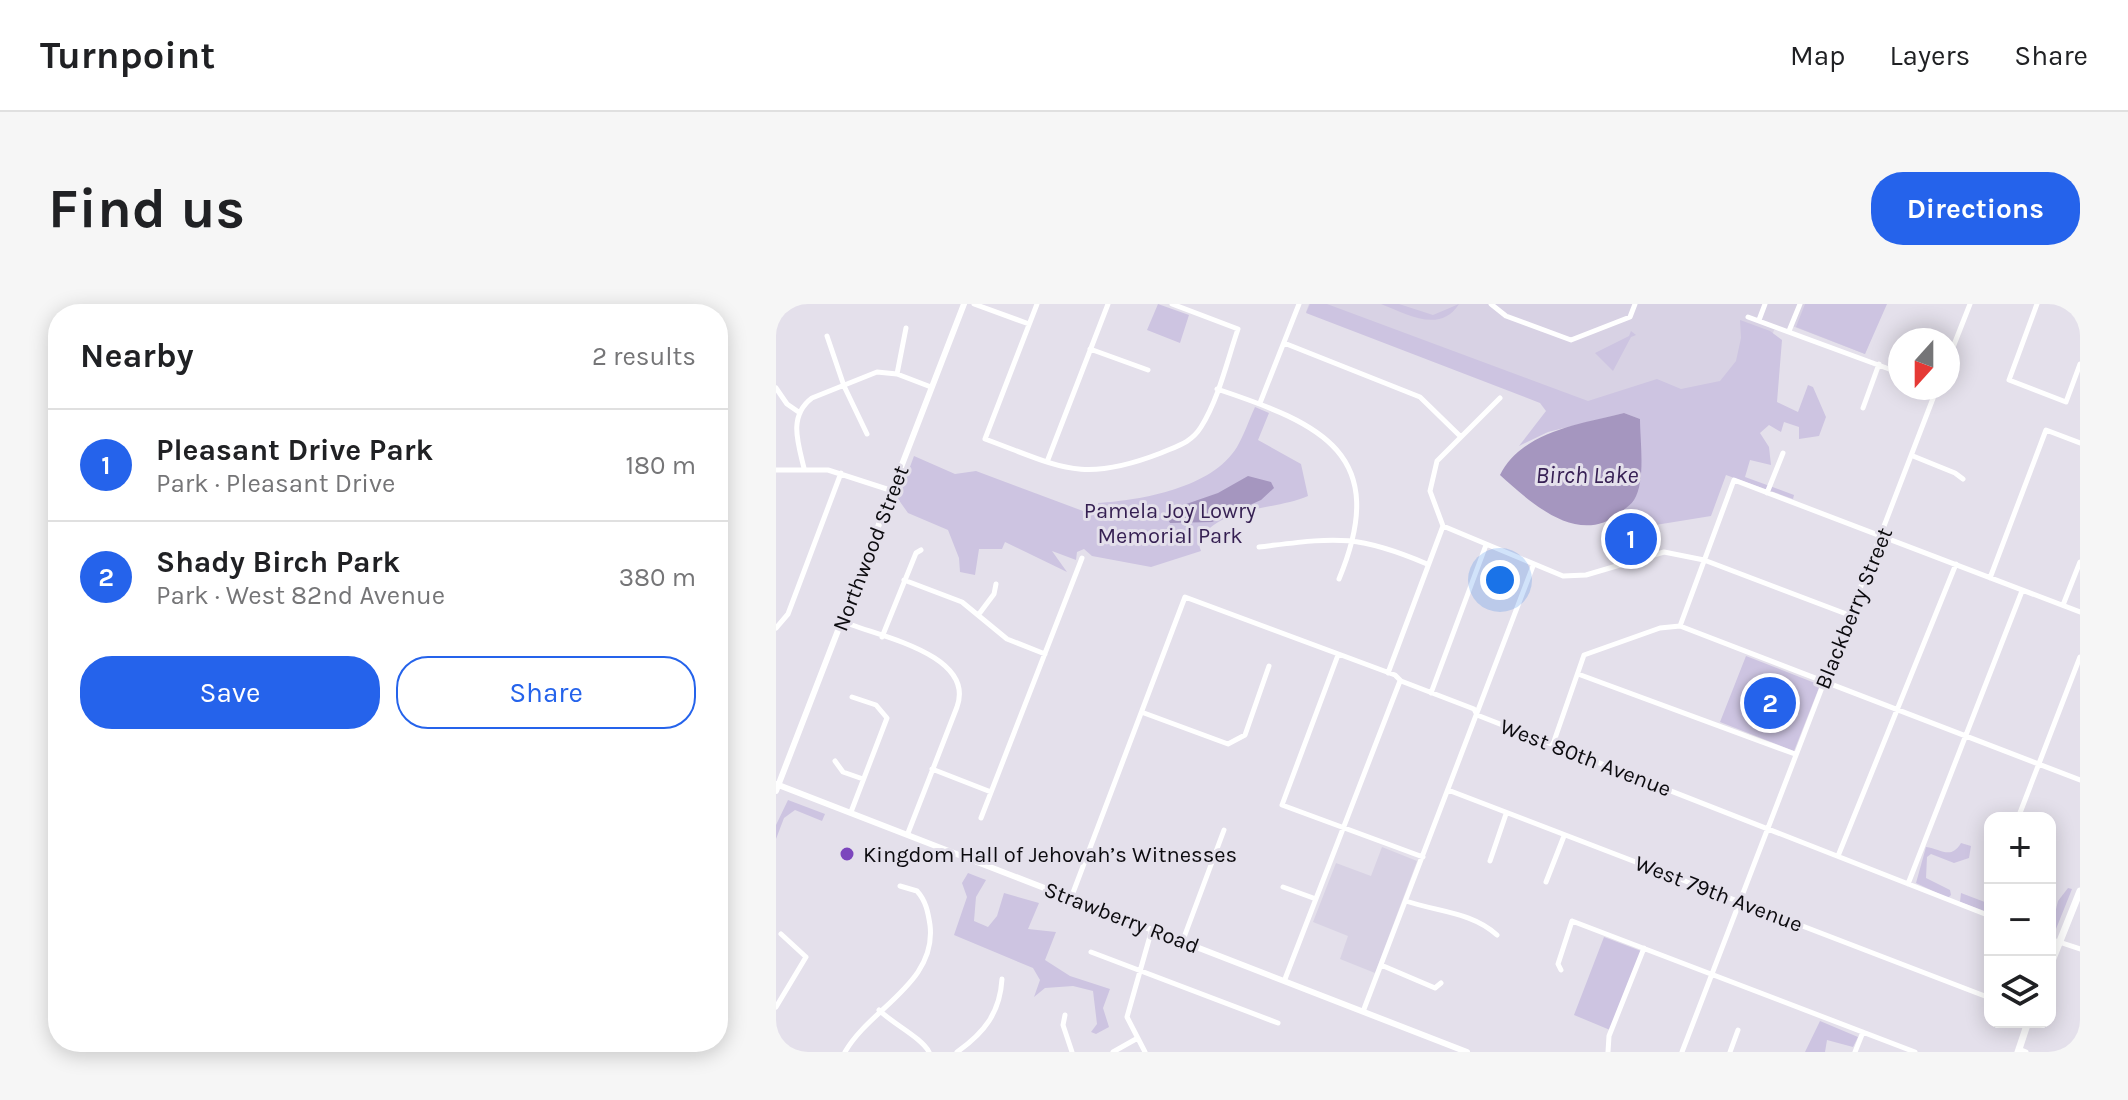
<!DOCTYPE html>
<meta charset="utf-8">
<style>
:root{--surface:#fff;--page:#f6f6f6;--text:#202124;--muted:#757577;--line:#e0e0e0;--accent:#2563eb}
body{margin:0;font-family:Karla,sans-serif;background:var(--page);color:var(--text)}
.controls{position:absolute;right:24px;bottom:24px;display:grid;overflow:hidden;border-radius:16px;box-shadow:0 4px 20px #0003}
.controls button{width:72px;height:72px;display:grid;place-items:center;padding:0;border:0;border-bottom:2px solid var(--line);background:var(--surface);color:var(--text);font:40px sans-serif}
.compass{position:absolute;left:1112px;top:24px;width:72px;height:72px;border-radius:50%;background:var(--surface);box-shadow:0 4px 20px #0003;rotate:201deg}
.you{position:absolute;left:724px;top:276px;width:28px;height:28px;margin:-20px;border:6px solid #fff;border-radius:50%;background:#1a73e8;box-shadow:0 0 0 12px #1a73e833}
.badge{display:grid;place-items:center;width:52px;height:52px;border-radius:50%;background:var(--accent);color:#fff;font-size:26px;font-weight:700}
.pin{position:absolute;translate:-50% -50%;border:4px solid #fff;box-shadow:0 2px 8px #0006}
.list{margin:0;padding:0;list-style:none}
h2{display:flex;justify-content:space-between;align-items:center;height:104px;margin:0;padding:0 32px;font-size:34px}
h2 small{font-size:26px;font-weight:400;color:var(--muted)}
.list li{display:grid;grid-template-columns:52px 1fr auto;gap:24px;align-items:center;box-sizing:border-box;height:112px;padding:0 32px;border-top:2px solid var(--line)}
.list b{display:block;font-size:30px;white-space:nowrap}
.list p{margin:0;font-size:26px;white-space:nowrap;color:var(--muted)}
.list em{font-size:26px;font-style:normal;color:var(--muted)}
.actions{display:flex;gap:16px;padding:24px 32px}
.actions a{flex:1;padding:18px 0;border:2px solid var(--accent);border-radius:32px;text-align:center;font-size:28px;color:var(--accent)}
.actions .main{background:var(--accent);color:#fff}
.icon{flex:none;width:44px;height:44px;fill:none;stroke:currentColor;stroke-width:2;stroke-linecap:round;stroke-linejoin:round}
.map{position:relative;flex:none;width:1304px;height:748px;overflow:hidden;border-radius:32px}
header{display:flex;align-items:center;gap:48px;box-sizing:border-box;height:112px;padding:0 40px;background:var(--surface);border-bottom:2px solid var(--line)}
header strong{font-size:38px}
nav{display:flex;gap:44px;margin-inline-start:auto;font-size:28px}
.intro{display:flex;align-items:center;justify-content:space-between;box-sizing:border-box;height:192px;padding:0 48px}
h1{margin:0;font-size:56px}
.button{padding:20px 36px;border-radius:32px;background:var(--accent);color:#fff;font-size:28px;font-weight:700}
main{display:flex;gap:48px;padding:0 48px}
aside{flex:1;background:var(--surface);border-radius:32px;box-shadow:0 4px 20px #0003}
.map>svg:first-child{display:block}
</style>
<header>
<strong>Turnpoint</strong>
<nav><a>Map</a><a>Layers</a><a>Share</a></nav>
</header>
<div class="intro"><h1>Find us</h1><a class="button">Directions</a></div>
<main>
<aside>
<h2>Nearby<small>2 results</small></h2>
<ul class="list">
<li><span class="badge">1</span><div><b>Pleasant Drive Park</b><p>Park · Pleasant Drive</p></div><em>180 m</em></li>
<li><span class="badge">2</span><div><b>Shady Birch Park</b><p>Park · West 82nd Avenue</p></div><em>380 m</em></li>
</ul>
<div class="actions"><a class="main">Save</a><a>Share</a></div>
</aside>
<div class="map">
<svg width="1304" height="748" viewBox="0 0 1304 748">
<rect width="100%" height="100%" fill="#e4e0eb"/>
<path fill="#d8d2e4" d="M 533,0 L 1109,0 L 1089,50 L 1016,22 L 1013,27 L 998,26 L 951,163 L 864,115 L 817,117 L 530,8 Z
M 606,543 L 641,557 L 599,669 L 564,655 L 572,632 L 537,618 L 560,559 L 595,572 Z"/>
<path fill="#cdc4e1" d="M 382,0 L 413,11 L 404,39 L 371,26 Z
M 534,0 L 551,0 L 812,97 L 881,75 L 905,85 L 944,77 L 960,57 L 965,34 L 964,16 L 994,27 L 1006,36 L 1001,98 L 1022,108 L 1032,81 L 1037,83 L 1050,113 L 1043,132 L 1023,135 L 1023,123 L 1008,118 L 1005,128 L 993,121 L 984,129 L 993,143 L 995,161 L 974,156 L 969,173 L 1018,191 L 1017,195 L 950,171 L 935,212 L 861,224 L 873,246 L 855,251 L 832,216 L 836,215 L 864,115 L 848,109 L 772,128 L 743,142 L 770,107 L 764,99 L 530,9 Z
M 605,0 L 623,0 L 657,11 L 683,0 C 664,30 631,10 605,0 Z
M 1029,0 L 1111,0 L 1089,50 L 1020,23 Z
M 855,27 L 860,31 L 855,33 L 837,67 L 819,49 L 853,32 Z
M 479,103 L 493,109 L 482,136 L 525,160 L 532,192 C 498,207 444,201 422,238 L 425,247 L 375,263 L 316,252 L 308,245 L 301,248 L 300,256 L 276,247 L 291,268 L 229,238 L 226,245 L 203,245 L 199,271 L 184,268 L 183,254 L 172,226 L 132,209 L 122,195 L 138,152 L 179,170 L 200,167 L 307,207 L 323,207 L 322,199 C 366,196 436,184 461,143 C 468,131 473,116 479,103 Z
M 970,352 L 1044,381 L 1018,447 L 944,418 Z
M 12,496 L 49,510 L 46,517 L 19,506 L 8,514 L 0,535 L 0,521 Z
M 1185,539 L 1195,542 L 1193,554 L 1178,559 L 1155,550 L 1151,553 L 1150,574 L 1174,586 L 1175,591 L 1172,594 L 1140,579 L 1150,543 C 1165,545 1175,556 1185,539 Z
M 192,569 L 210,576 L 200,593 L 198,617 L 212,623 L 221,612 L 228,589 L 263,599 L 252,625 L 280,628 L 269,656 L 294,672 L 334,685 L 327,704 L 333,723 L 320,730 L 315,728 L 321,720 L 317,687 L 297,682 L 269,684 L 258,693 L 264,676 L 257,664 L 178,631 L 191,593 L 186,579 Z
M 1292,584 L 1296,585 L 1280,625 L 1274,630 L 1282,597 Z
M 1185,589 L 1214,600 L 1214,609 L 1184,598 Z
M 828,633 L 865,647 L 834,726 L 798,711 Z
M 1044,717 L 1082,733 L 1077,743 L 1051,736 L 1049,748 L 1029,748 Z"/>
<path fill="#a596bf" d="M 848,109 L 864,115 C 864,137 870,177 858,196 C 855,201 848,205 844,209 C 802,243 755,199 724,171 C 746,127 805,120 848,109 Z
M 472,172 L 495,178 L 498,184 L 485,196 L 436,218 L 394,219 L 390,212 L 393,206 L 442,189 Z"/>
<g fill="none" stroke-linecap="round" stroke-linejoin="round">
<path stroke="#fff" stroke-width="5" d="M 198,0 L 253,20
M 261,0 L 209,135 C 285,163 305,180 385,149 C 401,142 415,139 425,123 C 443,94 451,57 462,25 L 396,0
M 715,0 L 730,12 L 795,36 L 854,13 L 859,0
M 1261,0 L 1233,76 L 1290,98 L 1304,60
M 972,13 L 1124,69
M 983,16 L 989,0
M 1013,27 L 1024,0
M 51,32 L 68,82 L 91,130
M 508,39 L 644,93 L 684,132
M 314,45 L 372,66
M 1172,56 L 1194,0
M 121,70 L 130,24
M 0,84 L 11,100 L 24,109
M 441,85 C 546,120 615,150 563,275
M 484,99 L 523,0
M 1087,104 L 1103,60
M 1137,152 L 1179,169 L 1187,175
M 271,158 L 332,0
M 28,164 C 22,139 12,112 36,94 L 101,68 L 121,70 L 155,83
M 0,166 L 52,166 L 117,187
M 991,189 L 1007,149
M 667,222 L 787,272 L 810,271 L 888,248 L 928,256 L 1073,311
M 483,243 C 559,234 578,229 651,260
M 1214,274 L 1270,126 L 1304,139
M 128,276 L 186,298 L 231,335 L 269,350
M 1287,301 L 1304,258
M 203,310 L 218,290 L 220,280
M 76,321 C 111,334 199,353 181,403 L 132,529
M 904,322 L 958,176 L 1304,308
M 0,324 L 12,310 L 65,169
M 106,333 L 140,249 L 145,246
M 562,351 L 506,501 L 647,553
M 612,369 L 667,222 L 654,187 L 661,157 L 724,94
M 802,370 L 1019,450
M 655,389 L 710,241
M 368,409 L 452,440 L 469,431 L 493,362
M 777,440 L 808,351 L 884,324 L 904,322 L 1304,476
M 59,457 L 67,468 L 87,475
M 156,465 L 215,488
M 672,486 L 1214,694
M 75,508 L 111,414 L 100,401 L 76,393
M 205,514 L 306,254
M 1242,514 L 1304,353
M 1062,552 L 1180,260
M 714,557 L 730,510
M 770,578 L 788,532
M 1132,580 L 1246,287
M 507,583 L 540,595
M 295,594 L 409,293 L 619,371 L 625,377 L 698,405 L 701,411 L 1214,612
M 630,597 C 662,608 696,608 721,631
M 1274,635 L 1304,645
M 407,636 L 448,526
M 315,648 L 502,719
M 605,661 L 659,684 L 665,679
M 785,666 L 782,660 L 796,617 L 1139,748
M 509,675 L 624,377
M 0,703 L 30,653 L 5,630
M 588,705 L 757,262
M 103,706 C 117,720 146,734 153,748
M 289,711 L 287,721 L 296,748
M 1243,745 L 1250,748
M 69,748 C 94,704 161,679 154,621 C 152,608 150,597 141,587 L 124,582
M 181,748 C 208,729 224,709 226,675
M 337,748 L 360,735
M 369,748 L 351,713 L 376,625
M 832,748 L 833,732 L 868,644
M 906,748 L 1161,84
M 954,748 L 962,726
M 1079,748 L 1087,728"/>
<path stroke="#fff" stroke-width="6" d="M 0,480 L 691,748
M 0,487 L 188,0"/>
<path stroke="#fff" stroke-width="7" d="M 1274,662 L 1304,587
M 1242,748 L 1252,718"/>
</g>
<circle fill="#7c46bd" stroke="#e4e0eb" stroke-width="3" cx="71" cy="550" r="8"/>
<g text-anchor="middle" stroke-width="6" stroke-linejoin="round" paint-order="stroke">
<g font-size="22" fill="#351f52" stroke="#e4e0eb">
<text x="394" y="214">Pamela Joy Lowry<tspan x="394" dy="25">Memorial Park</tspan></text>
</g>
<g font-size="22" fill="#0c0b0f" stroke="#e4e0eb">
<text transform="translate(94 244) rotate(-69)" y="8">Northwood Street</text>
<text transform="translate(1077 304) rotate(-68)" y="8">Blackberry Street</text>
<text transform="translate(810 453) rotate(21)" y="8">West 80th Avenue</text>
<text transform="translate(943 589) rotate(21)" y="8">West 79th Avenue</text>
<text transform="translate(346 613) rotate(21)" y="8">Strawberry Road</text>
</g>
<g font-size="22" fill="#0c0b0f" stroke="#e4e0eb" text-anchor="start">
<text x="87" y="558">Kingdom Hall of Jehovah’s Witnesses</text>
</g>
<g font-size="24" font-style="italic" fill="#372054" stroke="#e4e0eb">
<text x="811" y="179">Birch Lake</text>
</g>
</g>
</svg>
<div class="controls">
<button>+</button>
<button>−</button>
<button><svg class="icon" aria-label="layers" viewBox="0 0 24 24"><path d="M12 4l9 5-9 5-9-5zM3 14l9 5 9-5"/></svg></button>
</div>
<svg class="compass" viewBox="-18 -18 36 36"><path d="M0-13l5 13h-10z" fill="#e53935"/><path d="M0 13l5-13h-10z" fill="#757577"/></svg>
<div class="you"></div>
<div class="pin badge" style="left:855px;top:235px">1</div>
<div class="pin badge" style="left:994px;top:399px">2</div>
</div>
</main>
